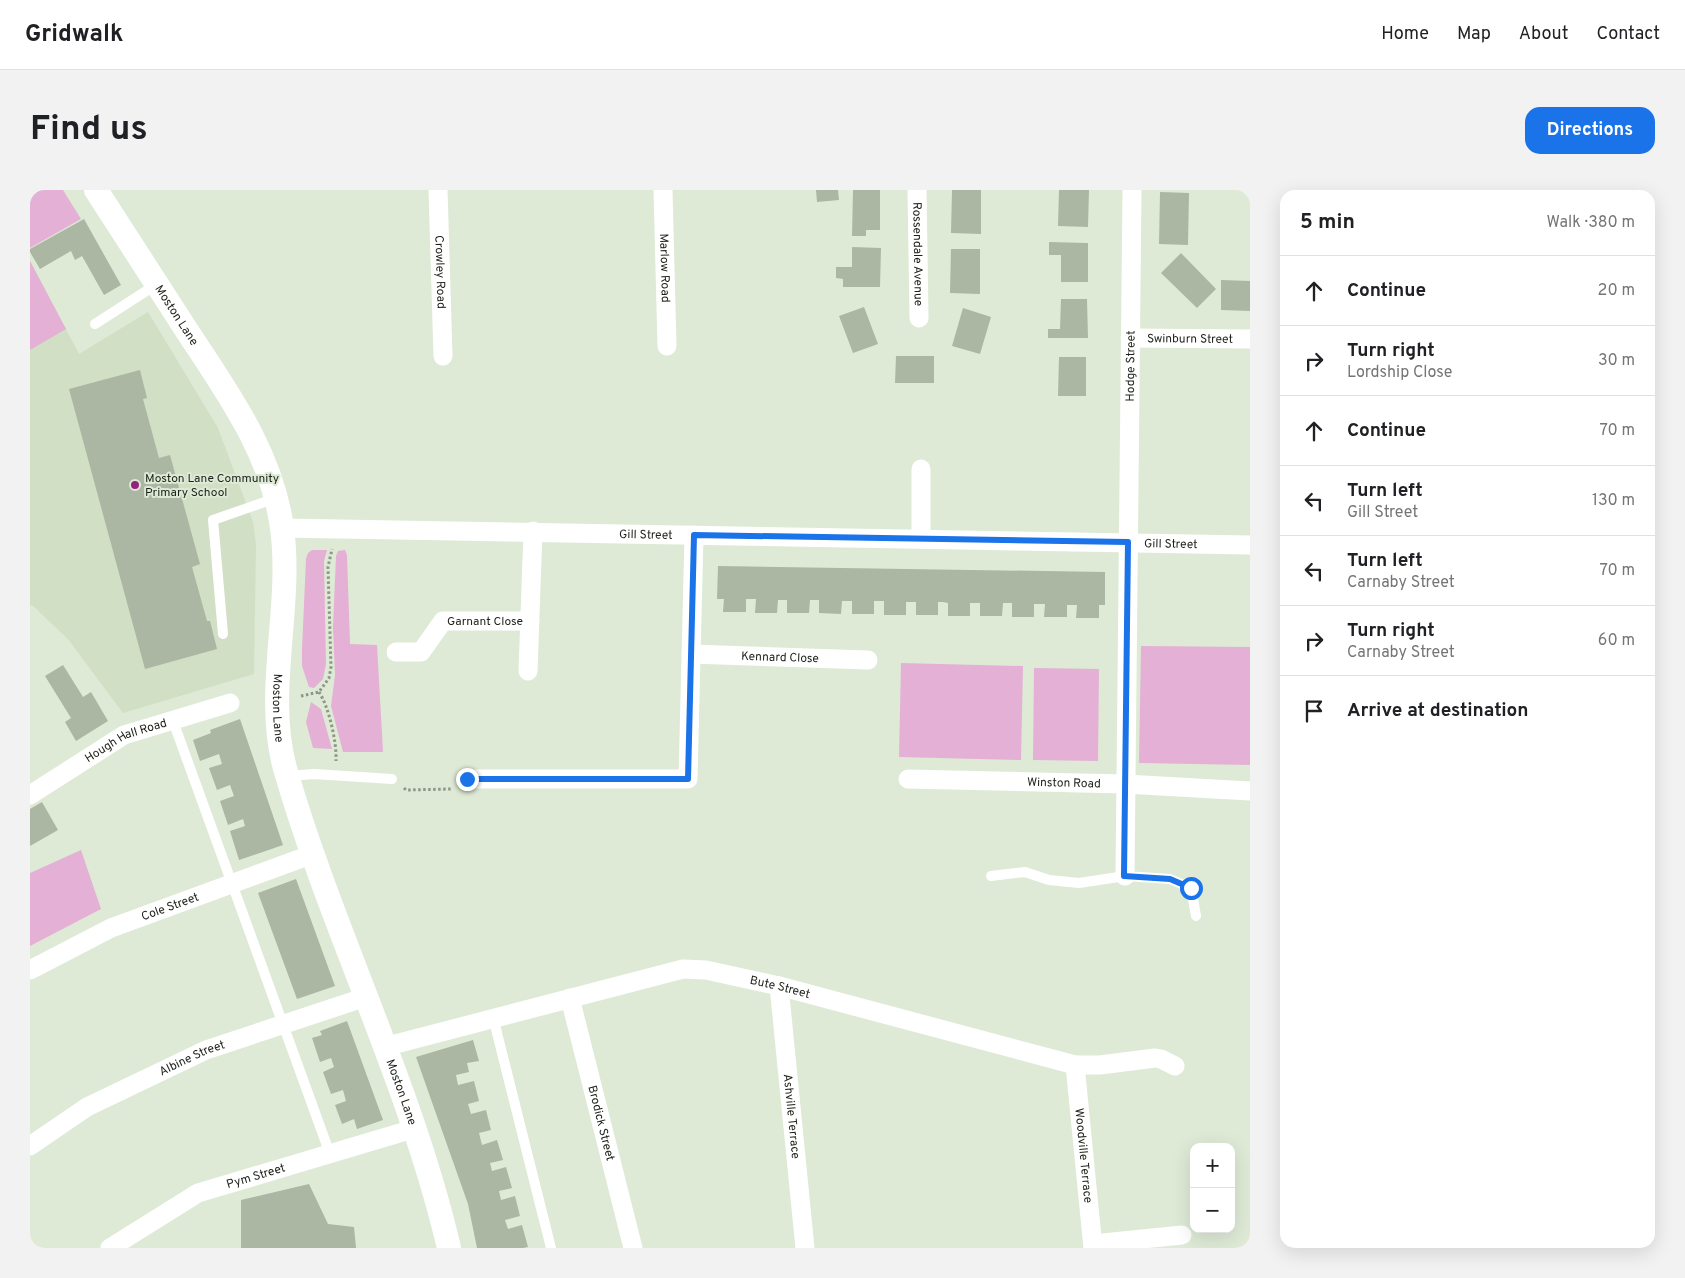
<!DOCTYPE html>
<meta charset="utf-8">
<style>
:root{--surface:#fff;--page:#f2f2f2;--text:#202124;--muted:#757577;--line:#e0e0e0;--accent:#1a73e8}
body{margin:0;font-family:Overpass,sans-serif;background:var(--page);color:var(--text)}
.controls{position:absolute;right:15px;bottom:15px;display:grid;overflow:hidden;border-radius:10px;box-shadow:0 5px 20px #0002}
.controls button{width:45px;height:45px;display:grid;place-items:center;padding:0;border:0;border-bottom:1px solid var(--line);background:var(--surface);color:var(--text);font:25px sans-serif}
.stop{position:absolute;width:15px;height:15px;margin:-11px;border:4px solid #1a73e8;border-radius:50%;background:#fff}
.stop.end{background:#1a73e8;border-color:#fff;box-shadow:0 1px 5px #0008}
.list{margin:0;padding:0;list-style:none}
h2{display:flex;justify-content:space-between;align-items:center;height:65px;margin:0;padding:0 20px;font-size:21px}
h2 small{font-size:16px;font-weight:400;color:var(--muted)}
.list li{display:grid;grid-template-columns:32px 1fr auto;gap:15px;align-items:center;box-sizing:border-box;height:70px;padding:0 20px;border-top:1px solid var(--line)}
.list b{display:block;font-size:19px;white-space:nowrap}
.list p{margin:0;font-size:16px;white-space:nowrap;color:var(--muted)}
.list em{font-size:16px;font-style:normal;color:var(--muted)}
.icon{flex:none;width:28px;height:28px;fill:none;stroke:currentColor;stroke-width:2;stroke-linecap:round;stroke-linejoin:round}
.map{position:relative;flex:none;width:1220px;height:1058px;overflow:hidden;border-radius:15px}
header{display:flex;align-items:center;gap:30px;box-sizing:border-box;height:70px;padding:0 25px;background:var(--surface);border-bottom:1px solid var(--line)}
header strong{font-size:24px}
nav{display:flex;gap:28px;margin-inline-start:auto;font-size:18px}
.intro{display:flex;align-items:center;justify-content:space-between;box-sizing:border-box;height:120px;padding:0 30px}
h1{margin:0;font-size:35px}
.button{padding:12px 22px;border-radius:15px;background:var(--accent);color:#fff;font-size:18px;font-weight:700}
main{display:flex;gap:30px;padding:0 30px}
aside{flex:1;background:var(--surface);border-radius:15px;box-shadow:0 5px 20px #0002}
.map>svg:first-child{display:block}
</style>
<header>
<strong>Gridwalk</strong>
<nav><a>Home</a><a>Map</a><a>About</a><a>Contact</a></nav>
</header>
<div class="intro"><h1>Find us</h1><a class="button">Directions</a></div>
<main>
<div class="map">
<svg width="1220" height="1058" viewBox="0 0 1220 1058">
<rect width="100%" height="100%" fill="#deead6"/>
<path fill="#d1dfc5" d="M 0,71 L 49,164 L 118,122 L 188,238 L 223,332 L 226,354 L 224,484 L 93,523 L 38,449 L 2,415 L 0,416 Z"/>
<path fill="#e4b0d5" d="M 0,0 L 33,0 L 51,29 L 0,58 Z
M 0,71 L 36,139 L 0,160 Z
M 282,360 L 297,360 L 294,371 L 296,474 L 293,489 L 284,498 L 279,497 L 272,476 L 272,459 L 276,369 L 278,363 Z
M 315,360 L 317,365 L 320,454 L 347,455 L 353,562 L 313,562 L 301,516 L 305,485 L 303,437 L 306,366 L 308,361 Z
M 1111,456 L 1220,457 L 1220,575 L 1109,573 Z
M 871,473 L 993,476 L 991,570 L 869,567 Z
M 1004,478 L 1069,479 L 1068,571 L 1003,570 Z
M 281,512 L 291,519 L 302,559 L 283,558 L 276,532 Z
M 51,660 L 71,719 L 0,756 L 0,683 Z"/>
<path fill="#abb6a3" d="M 786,0 L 808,0 L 809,10 L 787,12 Z
M 823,0 L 850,0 L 850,40 L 836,40 L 836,46 L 822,46 Z
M 922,0 L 951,0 L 951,44 L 921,43 Z
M 1029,0 L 1059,0 L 1058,37 L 1028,36 Z
M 1130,2 L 1159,3 L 1158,55 L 1129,54 Z
M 54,29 L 91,95 L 74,105 L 52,66 L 45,70 L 41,61 L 10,79 L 0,62 L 0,59 Z
M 1019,52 L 1058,53 L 1058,92 L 1031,92 L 1031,65 L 1019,65 Z
M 822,57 L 851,58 L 850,97 L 813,97 L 813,89 L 806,88 L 806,77 L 822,77 Z
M 921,59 L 950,59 L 950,104 L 920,103 Z
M 1151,63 L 1186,99 L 1167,118 L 1131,83 Z
M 1191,90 L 1220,91 L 1220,121 L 1191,120 Z
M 1031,109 L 1057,109 L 1058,148 L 1018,148 L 1018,139 L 1030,139 Z
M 834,117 L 848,154 L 823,163 L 809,126 Z
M 933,118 L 961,127 L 950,164 L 922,156 Z
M 866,166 L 904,166 L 904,193 L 865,193 Z
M 1029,167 L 1056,167 L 1056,206 L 1028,206 Z
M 110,180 L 117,208 L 113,209 L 129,268 L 140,265 L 170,374 L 162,377 L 177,431 L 180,431 L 187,459 L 115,479 L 39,199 Z
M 688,376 L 1075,382 L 1075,415 L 1069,415 L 1069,428 L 1046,428 L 1047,415 L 1037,415 L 1037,427 L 1014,427 L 1015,414 L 1004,414 L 1004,427 L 982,427 L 982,413 L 973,413 L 972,426 L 950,426 L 950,413 L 940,413 L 940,426 L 918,426 L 918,413 L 913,412 L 908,412 L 908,425 L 886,425 L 886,412 L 876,412 L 876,425 L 854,425 L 854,411 L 844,411 L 844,424 L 822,424 L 822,411 L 812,411 L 811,424 L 789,423 L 789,410 L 780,410 L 779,423 L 757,423 L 757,410 L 748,410 L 747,423 L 725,423 L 726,409 L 716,409 L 716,422 L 693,422 L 694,409 L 687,409 Z
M 33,475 L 53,507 L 61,502 L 78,531 L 46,551 L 35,532 L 41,528 L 15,486 Z
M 210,529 L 253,655 L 209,670 L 200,641 L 215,636 L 213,629 L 198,635 L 190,611 L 204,606 L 200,595 L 187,600 L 179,578 L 192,574 L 189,564 L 170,571 L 163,550 L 181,543 L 180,540 Z
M 12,612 L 28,640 L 0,656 L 0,619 Z
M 266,689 L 305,796 L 267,809 L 228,703 Z
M 317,831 L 353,930 L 327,939 L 324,929 L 312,934 L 305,915 L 316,911 L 313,900 L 301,904 L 293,882 L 304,877 L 301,868 L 290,872 L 282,848 L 292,845 L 290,841 Z
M 443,850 L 449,871 L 437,873 L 439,882 L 426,885 L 428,895 L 444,891 L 449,911 L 438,914 L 441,924 L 456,920 L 461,940 L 449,943 L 452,955 L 467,950 L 473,970 L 460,973 L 462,981 L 476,977 L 482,998 L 469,1001 L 471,1010 L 485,1006 L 490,1026 L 475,1030 L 478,1039 L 492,1035 L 498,1057 L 493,1058 L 447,1058 L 438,1014 L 386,867 Z
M 279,994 L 298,1034 L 324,1037 L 326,1058 L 211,1058 L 211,1010 Z"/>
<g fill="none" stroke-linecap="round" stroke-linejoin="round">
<path stroke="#8d9687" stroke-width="3" stroke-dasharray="2.5 2.5" stroke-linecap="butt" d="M 289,502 C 299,517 307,553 306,571
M 271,506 L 289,502 L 299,488 L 301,477 L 298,377 L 302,359
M 374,598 L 376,600 L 421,599"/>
<path stroke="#fff" stroke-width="10" d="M 65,134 L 127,94
M 193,444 L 183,330 L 246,308
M 143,531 L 300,964
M 258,586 L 284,584 L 362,589
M 961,686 L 995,682 L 1019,690 L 1049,693 L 1095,686 L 1140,689 L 1161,698 L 1166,726
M 463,827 L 521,1058"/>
<g stroke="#fff" stroke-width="19">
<path id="s1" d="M 408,0 L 413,166"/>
<path id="s2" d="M 633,0 L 637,156"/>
<path id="s3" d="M 887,0 L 889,128"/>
<path id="s4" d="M 1100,148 L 1220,149"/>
<path id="s5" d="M 252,338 L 1220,355"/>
<path d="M 891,348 L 891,279"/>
<path id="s6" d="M 366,462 L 391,462 L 413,431 L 500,431"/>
<path id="s7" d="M 661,464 L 838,470"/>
<path d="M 498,481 L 503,341"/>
<path d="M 437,589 L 658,589 L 664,345"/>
<path id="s8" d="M 878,589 L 1095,594 L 1220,601"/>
<path id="s9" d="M 0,605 L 94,545 L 200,513"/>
<path id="s10" d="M 1095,686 L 1102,0"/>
<path id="s11" d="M 0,780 L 81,738 L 283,664"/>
<path id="s12" d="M 749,796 L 775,1058"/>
<path id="s13" d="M 540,808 L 603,1058"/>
<path id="s14" d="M 354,857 L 653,779 L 676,780 L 749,796 L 1045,875 L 1070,875 L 1125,868 L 1131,869 L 1145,876"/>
<path id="s15" d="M 1045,875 L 1063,1058"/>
<path id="s16" d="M 0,956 L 57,917 L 176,860 L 336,807"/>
<path d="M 1063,1054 L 1152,1045"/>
<path id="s17" d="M 80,1058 L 168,1003 L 383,939"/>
</g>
<path stroke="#fff" stroke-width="24" id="s18" d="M 66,0 C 97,48 128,96 159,144 C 199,205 242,264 252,338 C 263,419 233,503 256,582 C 303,743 381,895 419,1058"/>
</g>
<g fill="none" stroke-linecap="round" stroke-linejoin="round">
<path stroke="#1a73e8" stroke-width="6" d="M 437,589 L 658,589 L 664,345 L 1098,352 L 1094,686 L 1140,689 L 1161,698"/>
</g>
<circle fill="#96227f" stroke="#deead6" stroke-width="2" cx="105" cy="295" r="5"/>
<g text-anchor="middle" stroke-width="4" stroke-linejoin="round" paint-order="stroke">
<g font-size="12" fill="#1c2018" stroke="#deead6">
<text dy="4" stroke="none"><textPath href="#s3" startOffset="64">Rossendale Avenue</textPath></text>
<text dy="4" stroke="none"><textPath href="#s2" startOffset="78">Marlow Road</textPath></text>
<text dy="4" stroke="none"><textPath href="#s1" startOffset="82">Crowley Road</textPath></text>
<text dy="4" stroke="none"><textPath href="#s18" startOffset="149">Moston Lane</textPath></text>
<text dy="4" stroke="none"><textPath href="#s4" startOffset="60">Swinburn Street</textPath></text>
<text dy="4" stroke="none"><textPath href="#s10" startOffset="510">Hodge Street</textPath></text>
<text dy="4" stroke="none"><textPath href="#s5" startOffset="364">Gill Street</textPath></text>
<text dy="4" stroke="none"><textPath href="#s5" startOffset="889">Gill Street</textPath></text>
<text dy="4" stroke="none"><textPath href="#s6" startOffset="105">Garnant Close</textPath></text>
<text dy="4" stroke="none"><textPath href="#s7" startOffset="89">Kennard Close</textPath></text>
<text dy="4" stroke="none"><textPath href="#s18" startOffset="569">Moston Lane</textPath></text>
<text dy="4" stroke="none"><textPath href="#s9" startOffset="111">Hough Hall Road</textPath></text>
<text dy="4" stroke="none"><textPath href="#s8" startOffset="156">Winston Road</textPath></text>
<text dy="4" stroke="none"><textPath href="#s11" startOffset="154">Cole Street</textPath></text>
<text dy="4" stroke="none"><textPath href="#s14" startOffset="408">Bute Street</textPath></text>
<text dy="4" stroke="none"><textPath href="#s16" startOffset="185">Albine Street</textPath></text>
<text dy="4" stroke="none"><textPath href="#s18" startOffset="974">Moston Lane</textPath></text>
<text dy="4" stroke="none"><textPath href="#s12" startOffset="131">Ashville Terrace</textPath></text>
<text dy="4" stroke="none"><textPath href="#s13" startOffset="129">Brodick Street</textPath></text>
<text dy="4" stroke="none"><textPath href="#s15" startOffset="91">Woodville Terrace</textPath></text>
<text dy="4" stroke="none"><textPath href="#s17" startOffset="164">Pym Street</textPath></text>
</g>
<g font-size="12" fill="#1c2018" stroke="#deead6" text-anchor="start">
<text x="115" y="292">Moston Lane Community<tspan x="115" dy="14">Primary School</tspan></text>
</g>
</g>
</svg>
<div class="controls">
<button>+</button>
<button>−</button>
</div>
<div class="stop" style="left:1161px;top:698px"></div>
<div class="stop end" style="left:437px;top:589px"></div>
</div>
<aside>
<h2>5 min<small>Walk · 380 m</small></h2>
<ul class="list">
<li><svg class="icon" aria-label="ahead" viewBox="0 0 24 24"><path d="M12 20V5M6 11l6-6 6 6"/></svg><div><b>Continue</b></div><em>20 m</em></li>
<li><svg class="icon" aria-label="right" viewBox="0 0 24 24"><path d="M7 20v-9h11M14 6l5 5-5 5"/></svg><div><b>Turn right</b><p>Lordship Close</p></div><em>30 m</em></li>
<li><svg class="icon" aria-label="ahead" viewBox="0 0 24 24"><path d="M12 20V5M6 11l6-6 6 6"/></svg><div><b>Continue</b></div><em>70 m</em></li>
<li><svg class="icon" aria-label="left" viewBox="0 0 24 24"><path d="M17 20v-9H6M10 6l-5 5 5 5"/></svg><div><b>Turn left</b><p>Gill Street</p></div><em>130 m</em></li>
<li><svg class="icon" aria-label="left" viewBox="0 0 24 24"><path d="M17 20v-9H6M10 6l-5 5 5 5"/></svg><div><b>Turn left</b><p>Carnaby Street</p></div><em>70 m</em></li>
<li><svg class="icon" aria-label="right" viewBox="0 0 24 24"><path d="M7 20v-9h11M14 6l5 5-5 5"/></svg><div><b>Turn right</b><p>Carnaby Street</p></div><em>60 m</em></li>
<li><svg class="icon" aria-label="arrive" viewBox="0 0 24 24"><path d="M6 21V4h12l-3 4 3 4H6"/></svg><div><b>Arrive at destination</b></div></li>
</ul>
</aside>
</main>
